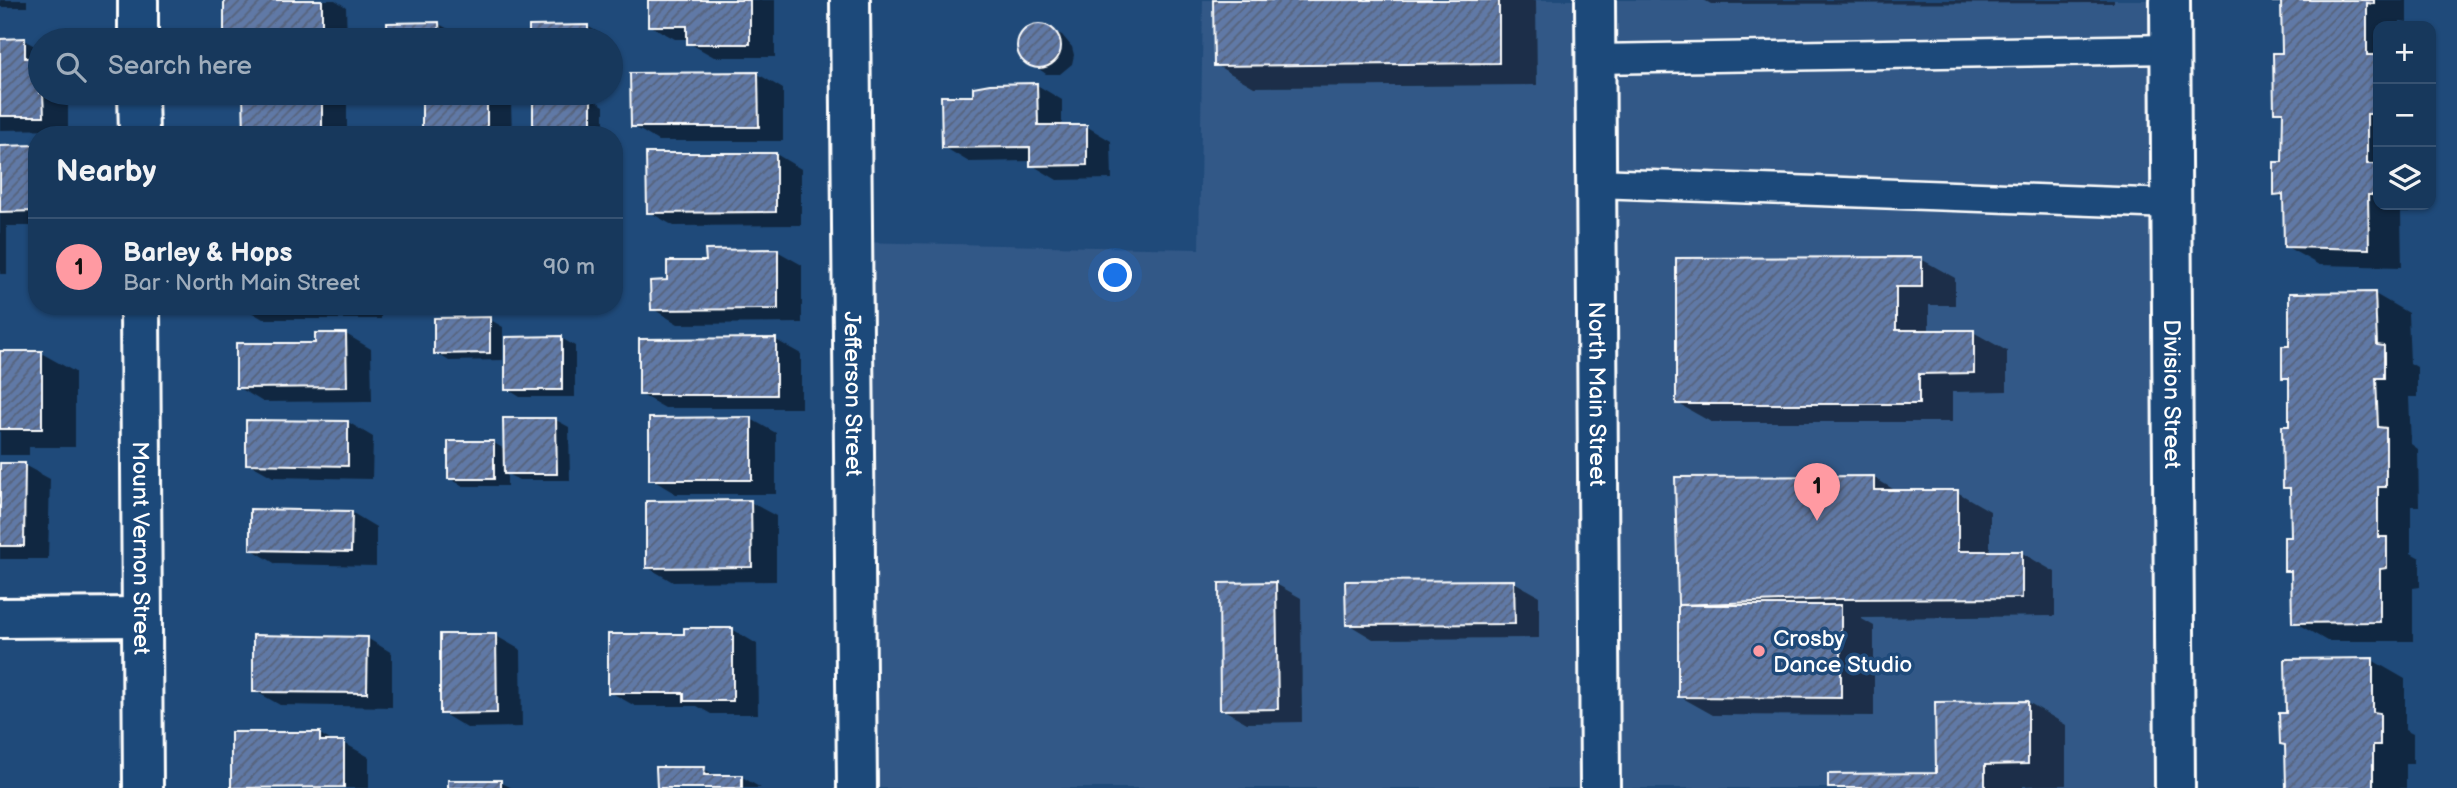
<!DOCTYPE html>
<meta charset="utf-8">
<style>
:root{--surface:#17385c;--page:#203f62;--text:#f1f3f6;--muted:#9eacbb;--line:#365272;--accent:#ff9aa2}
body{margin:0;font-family:"Balsamiq Sans",sans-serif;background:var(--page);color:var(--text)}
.controls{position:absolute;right:21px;top:21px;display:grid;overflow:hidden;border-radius:14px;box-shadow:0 2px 5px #0004}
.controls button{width:63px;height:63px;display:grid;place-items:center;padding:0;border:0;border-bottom:2px solid var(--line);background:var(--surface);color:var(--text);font:35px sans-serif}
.you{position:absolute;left:1116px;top:276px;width:24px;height:24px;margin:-18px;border:5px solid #fff;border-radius:50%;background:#1a73e8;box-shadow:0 0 0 10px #1a73e833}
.badge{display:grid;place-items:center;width:46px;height:46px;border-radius:50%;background:var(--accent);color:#111;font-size:23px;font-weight:700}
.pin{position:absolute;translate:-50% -58px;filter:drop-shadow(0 2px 4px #0008)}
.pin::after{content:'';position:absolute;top:37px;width:24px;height:21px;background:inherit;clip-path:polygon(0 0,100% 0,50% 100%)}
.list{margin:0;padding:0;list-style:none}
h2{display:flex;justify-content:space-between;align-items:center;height:91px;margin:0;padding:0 28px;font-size:30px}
h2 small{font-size:23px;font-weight:400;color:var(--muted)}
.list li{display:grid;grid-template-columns:46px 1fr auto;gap:21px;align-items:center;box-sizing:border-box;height:98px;padding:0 28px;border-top:2px solid var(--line)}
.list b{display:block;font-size:26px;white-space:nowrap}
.list p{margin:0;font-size:23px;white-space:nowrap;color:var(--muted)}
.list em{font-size:23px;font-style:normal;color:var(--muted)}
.icon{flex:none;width:38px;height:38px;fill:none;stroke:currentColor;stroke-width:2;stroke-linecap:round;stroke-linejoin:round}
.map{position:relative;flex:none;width:2457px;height:788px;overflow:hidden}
.search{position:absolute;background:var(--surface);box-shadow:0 2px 5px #0004;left:28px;top:28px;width:595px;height:77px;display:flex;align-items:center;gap:18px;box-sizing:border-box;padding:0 24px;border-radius:38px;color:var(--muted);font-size:26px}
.panel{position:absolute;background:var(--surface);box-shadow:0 2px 5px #0004;left:28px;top:126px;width:595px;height:189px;border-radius:28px}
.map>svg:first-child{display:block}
</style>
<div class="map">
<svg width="2457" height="788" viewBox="0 0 2457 788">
<defs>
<pattern id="building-hatch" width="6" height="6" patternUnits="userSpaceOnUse" patternTransform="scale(1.75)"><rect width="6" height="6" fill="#6079a6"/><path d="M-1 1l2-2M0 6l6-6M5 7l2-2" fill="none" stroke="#566279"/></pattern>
</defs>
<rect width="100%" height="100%" fill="#1f4a7a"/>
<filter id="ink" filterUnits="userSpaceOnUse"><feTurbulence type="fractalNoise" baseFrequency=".0143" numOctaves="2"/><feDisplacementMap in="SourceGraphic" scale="14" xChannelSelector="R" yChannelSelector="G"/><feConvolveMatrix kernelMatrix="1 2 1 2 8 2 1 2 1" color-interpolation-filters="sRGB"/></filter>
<g filter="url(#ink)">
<path fill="#325887" d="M 1203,0 L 2170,0 L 2175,788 L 857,788 L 852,242 L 1199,249 Z"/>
<path fill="#0007" d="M 0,0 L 27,0 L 27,7 L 0,7 Z
M 225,0 L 335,0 L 346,7 L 347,40 L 226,40 Z
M 649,0 L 775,0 L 775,57 L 714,57 L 689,43 L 689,39 L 675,39 L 649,25 Z
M 1215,0 L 1536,0 L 1537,85 L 1254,87 L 1216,65 Z
M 1704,0 L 2114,0 L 2114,3 L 1711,4 Z
M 2275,0 L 2407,0 L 2407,22 L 2400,21 L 2400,26 L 2378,26 L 2378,205 L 2409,205 L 2409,213 L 2401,213 L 2402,267 L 2319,265 L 2285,246 L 2285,199 L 2276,194 L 2284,164 L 2285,116 L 2276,111 L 2284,54 L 2283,6 Z
M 439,24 L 452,31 L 452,40 L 389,40 L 389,25 Z
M 587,26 L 601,34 L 601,40 L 531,40 L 531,27 Z
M 1043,26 L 1062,35 L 1072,47 L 1074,55 L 1072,64 L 1060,74 L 1046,74 L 1021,56 L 1019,39 L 1030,27 Z
M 0,40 L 24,40 L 40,49 L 40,93 L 68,93 L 68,129 L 0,130 Z
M 758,74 L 783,89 L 783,141 L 658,141 L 633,126 Z
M 1037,85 L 1062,100 L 1062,126 L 1086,126 L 1111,141 L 1112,179 L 1057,180 L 1032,165 L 1032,161 L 969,162 L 944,147 L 975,98 Z
M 245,93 L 347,93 L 347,135 L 245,134 Z
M 423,93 L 495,93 L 511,102 L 512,135 L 424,135 Z
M 591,98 L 604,106 L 604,135 L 535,135 Z
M 37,147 L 37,226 L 7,226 L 7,274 L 0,274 L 0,148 Z
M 776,154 L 801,169 L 801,225 L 674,226 L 649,212 Z
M 614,241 L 621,246 L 621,275 L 614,275 Z
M 777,251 L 802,265 L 802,323 L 678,324 L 653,309 L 669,282 L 708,262 Z
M 1921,259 L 1955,278 L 1955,305 L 1929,305 L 1929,332 L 1973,332 L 2007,351 L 2007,391 L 1952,392 L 1952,422 L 1711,422 L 1677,403 Z
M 2375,294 L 2408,313 L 2410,363 L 2417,367 L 2417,397 L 2409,397 L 2411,444 L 2418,449 L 2419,506 L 2411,506 L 2411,553 L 2420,558 L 2420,587 L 2413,588 L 2413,641 L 2327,641 L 2294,622 L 2293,574 L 2286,570 L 2293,539 L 2292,491 L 2285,487 L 2291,428 L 2291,380 L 2284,377 L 2291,348 Z
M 241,306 L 381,306 L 381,319 L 263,319 Z
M 489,319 L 503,327 L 503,360 L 449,361 L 436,353 Z
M 346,334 L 371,349 L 372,401 L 263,402 L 238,387 L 317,345 Z
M 561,338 L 575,346 L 575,397 L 520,397 L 507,389 Z
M 776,340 L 801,354 L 801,408 L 665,408 L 640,394 Z
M 0,353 L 41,353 L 75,372 L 75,447 L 29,447 L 29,455 L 0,455 Z
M 751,419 L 776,433 L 776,494 L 676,494 L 651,479 Z
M 556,420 L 569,427 L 570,480 L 519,480 L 507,474 L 507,486 L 463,486 L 449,478 L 494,443 L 506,450 Z
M 348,422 L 373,437 L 372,479 L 273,477 L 248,463 Z
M 0,465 L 24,465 L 50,479 L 48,559 L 0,559 Z
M 1873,477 L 1898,492 L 1957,492 L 1990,511 L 1990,553 L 2022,553 L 2055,572 L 2055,616 L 1860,618 L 1874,626 L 1874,716 L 1713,715 L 1679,696 L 1677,478 Z
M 750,502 L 776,516 L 776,581 L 673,582 L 647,567 Z
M 351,512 L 376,527 L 376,566 L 276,564 L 251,549 Z
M 1514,582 L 1539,596 L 1539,638 L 1373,639 L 1348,624 Z
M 1276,584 L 1301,598 L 1302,722 L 1247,723 L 1222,709 Z
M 732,629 L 757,644 L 758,714 L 711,714 L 697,706 L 635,706 L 610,692 L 686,636 Z
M 496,636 L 521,650 L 522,727 L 467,728 L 442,713 Z
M 367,638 L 392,653 L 392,707 L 280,705 L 255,691 Z
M 2372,660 L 2405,679 L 2405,730 L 2413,734 L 2413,763 L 2406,763 L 2406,788 L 2288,788 L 2288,715 Z
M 2028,702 L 2066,725 L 2066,785 L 2023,786 L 2023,788 L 1830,788 L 1938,774 Z
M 233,734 L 320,734 L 335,743 L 344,743 L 369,757 L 369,788 L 233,788 Z
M 704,769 L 718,777 L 742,777 L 761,788 L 658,788 Z
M 500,782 L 512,788 L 450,788 Z"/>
<path fill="url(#building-hatch)" stroke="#fff" stroke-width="2" d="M 224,0 L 322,0 L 322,40 L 224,40 Z
M 648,0 L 750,0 L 750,44 L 687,44 L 687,26 L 648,26 Z
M 1213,0 L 1499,0 L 1499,63 L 1214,66 Z
M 2273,0 L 2374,0 L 2374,4 L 2367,3 L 2367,55 L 2375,55 L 2376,114 L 2367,114 L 2367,164 L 2376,164 L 2376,195 L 2368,195 L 2369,249 L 2284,247 L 2283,194 L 2274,195 L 2274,162 L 2282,162 L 2283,112 L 2274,112 L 2273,53 L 2282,53 L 2281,2 L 2273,2 Z
M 439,22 L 440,40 L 388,40 L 387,23 Z
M1017 46a22 22 0 1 1 44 0a22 22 0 1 1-44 0Z
M 588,25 L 588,40 L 529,40 L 529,26 Z
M 25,38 L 25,58 L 40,58 L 40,93 L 43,93 L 44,116 L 0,116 L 0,39 Z
M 758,72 L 759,127 L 631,127 L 630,73 Z
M 1037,83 L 1038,125 L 1087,125 L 1087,165 L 1030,166 L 1030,147 L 942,148 L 941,96 L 973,96 L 973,87 L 990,84 Z
M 243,93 L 322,93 L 322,135 L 244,135 Z
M 422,93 L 487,93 L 487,135 L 422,135 Z
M 533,97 L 591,97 L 591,135 L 533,135 Z
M 37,145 L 37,211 L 0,212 L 0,146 Z
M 646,153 L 776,153 L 776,212 L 647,213 Z
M 778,249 L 778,309 L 651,310 L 650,281 L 667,280 L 667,261 L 706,261 L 705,250 Z
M 1922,257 L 1922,287 L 1896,287 L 1896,330 L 1974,330 L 1974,373 L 1919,374 L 1919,404 L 1676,404 L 1676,258 Z
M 2375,292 L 2377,345 L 2384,346 L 2384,378 L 2376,378 L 2378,427 L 2386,428 L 2386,487 L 2378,487 L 2378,537 L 2387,537 L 2387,568 L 2380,569 L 2380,622 L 2292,623 L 2291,571 L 2284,571 L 2284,537 L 2291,537 L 2290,488 L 2283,488 L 2282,426 L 2289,426 L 2289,378 L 2282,378 L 2282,346 L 2289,346 L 2289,293 Z
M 490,317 L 490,353 L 434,354 L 434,318 Z
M 315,333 L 346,333 L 347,387 L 236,388 L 236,343 L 315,343 Z
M 562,336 L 562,390 L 505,390 L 505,337 Z
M 776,338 L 776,395 L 639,395 L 639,339 Z
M 0,351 L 42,351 L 42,429 L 0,429 Z
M 752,417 L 752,480 L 649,480 L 649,418 Z
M 503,418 L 556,418 L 557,474 L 504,474 Z
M 246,420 L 348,421 L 348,466 L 246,464 Z
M 448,441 L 494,441 L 494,479 L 448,479 Z
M 0,463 L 25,463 L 24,546 L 0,546 Z
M 1874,476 L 1874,490 L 1958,490 L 1958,551 L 2022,551 L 2022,598 L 1837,599 L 1678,605 L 1675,477 Z
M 751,500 L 752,567 L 646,568 L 646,501 Z
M 250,509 L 352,511 L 351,552 L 250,550 Z
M 1514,580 L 1515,624 L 1346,625 L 1345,581 Z
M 1276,582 L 1278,709 L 1220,710 L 1219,583 Z
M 1678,605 L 1841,605 L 1841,698 L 1678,697 Z
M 684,628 L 733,628 L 733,701 L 684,701 L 684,693 L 608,693 L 608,634 L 684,634 Z
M 440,634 L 496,634 L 497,713 L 440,714 Z
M 253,635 L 368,637 L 367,693 L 253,692 Z
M 2373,658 L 2373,712 L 2380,713 L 2380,745 L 2373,745 L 2373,788 L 2286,788 L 2285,745 L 2280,744 L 2279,713 L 2286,713 L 2285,659 Z
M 2028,701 L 2028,764 L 1985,765 L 1985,788 L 1828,788 L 1828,774 L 1936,773 L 1935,702 Z
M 231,732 L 320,732 L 320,741 L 344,741 L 344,787 L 231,788 Z
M 656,767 L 705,767 L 704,775 L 742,775 L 742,788 L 657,788 Z
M 448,780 L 501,780 L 501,788 L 448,788 Z"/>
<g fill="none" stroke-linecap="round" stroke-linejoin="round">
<defs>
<path id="lane" d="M 1595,59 L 2171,49
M 1596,183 L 2172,204"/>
<g id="street">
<path d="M 138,0 L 138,40"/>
<path id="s1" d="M 850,0 L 857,788"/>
<path id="s2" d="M 2170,0 L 2175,788"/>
<path d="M 138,93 L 139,135"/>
<path id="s3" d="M 140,306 L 143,788"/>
<path d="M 0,618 L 142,617"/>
</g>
<g id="secondary">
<path id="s4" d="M 1595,0 L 1600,788"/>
</g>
</defs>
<use href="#lane" stroke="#fff" stroke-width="33"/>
<use href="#street" stroke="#fff" stroke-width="44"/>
<use href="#secondary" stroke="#fff" stroke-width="44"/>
<use href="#lane" stroke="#1f4a7a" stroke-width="28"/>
<use href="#street" stroke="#1f4a7a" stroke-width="38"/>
<use href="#secondary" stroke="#1f4a7a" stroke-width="38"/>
</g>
</g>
<circle fill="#ff9aa2" stroke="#1f4a7a" stroke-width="2.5" cx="1759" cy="651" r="7"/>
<g text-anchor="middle" stroke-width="7" stroke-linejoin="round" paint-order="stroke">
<g font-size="23" fill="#fff" stroke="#1f4a7a">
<text dy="8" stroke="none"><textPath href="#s1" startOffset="394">Jefferson Street</textPath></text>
<text dy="8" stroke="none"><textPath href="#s4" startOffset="394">North Main Street</textPath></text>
<text dy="8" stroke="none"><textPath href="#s2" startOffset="394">Division Street</textPath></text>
<text dy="8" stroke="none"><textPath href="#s3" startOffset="242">Mount Vernon Street</textPath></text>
</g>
<g font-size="23" fill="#fff" stroke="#1f4a7a" text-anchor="start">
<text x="1773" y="646">Crosby<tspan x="1773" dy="26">Dance Studio</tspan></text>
</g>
</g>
</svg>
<div class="controls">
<button>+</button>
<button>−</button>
<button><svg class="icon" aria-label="layers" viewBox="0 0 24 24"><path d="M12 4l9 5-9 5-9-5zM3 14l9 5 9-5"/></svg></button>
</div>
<div class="you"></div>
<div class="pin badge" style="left:1817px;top:521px">1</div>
<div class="search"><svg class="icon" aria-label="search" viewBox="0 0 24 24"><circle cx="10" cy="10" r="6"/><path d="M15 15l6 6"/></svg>Search here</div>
<section class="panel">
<h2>Nearby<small></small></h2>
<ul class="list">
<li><span class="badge">1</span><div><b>Barley &amp; Hops</b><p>Bar · North Main Street</p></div><em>90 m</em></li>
</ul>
</section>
</div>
